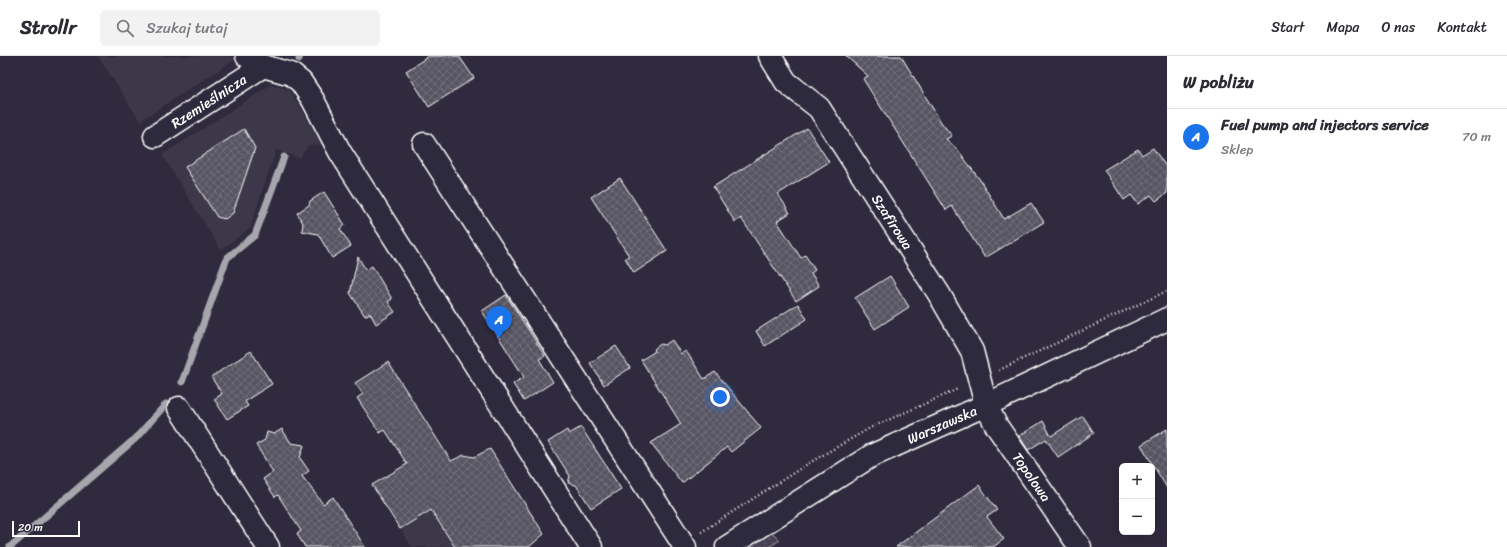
<!DOCTYPE html>
<html lang="pl">
<meta charset="utf-8">
<style>
:root{--surface:#fff;--page:#f2f2f3;--text:#2b2b33;--muted:#7c7c81;--line:#e1e1e2;--accent:#1a73e8}
body{margin:0;font-family:Sriracha,sans-serif;background:var(--page);color:var(--text)}
.controls{position:absolute;right:12px;bottom:12px;display:grid;overflow:hidden;border-radius:6px;box-shadow:0 4px 16px #0002}
.controls button{width:36px;height:36px;display:grid;place-items:center;padding:0;border:0;border-bottom:1px solid var(--line);background:var(--surface);color:var(--text);font:20px sans-serif}
.scale{position:absolute;left:12px;bottom:10px;width:68px;box-sizing:border-box;padding-left:4px;border:2px solid #fff;border-top:0;font-size:11px;line-height:14px;white-space:nowrap;color:#fff;-webkit-text-stroke:3px #2f2a3d;paint-order:stroke}
.you{position:absolute;left:720px;top:341px;width:14px;height:14px;margin:-10px;border:3px solid #fff;border-radius:50%;background:#1a73e8;box-shadow:0 0 0 6px #1a73e833}
.badge{display:grid;place-items:center;width:26px;height:26px;border-radius:50%;background:var(--accent);color:#fff;font-size:13px;font-weight:700}
.pin{position:absolute;translate:-50% -33px;filter:drop-shadow(0 1px 2px #0008)}
.pin::after{content:'';position:absolute;top:21px;width:14px;height:12px;background:inherit;clip-path:polygon(0 0,100% 0,50% 100%)}
.list{margin:0;padding:0;list-style:none}
h2{display:flex;justify-content:space-between;align-items:center;height:52px;margin:0;padding:0 16px;font-size:17px}
h2 small{font-size:13px;font-weight:400;color:var(--muted)}
.list li{display:grid;grid-template-columns:26px 1fr auto;gap:12px;align-items:center;box-sizing:border-box;height:56px;padding:0 16px;border-top:1px solid var(--line)}
.list b{display:block;font-size:15px;white-space:nowrap}
.list p{margin:0;font-size:13px;white-space:nowrap;color:var(--muted)}
.list em{font-size:13px;font-style:normal;color:var(--muted)}
.icon{flex:none;width:22px;height:22px;fill:none;stroke:currentColor;stroke-width:2;stroke-linecap:round;stroke-linejoin:round}
.map{position:relative;flex:none;width:1167px;height:491px;overflow:hidden}
header{display:flex;align-items:center;gap:24px;box-sizing:border-box;height:56px;padding:0 20px;background:var(--surface);border-bottom:1px solid var(--line)}
header strong{font-size:19px}
nav{display:flex;gap:22px;margin-inline-start:auto;font-size:14px}
.search{width:280px;height:36px;background:var(--page);display:flex;align-items:center;gap:10px;box-sizing:border-box;padding:0 14px;border-radius:6px;color:var(--muted);font-size:15px}
main{display:flex}
aside{flex:1;background:var(--surface)}
.map>svg:first-child{display:block}
</style>
<header>
<strong>Strollr</strong>
<div class="search"><svg class="icon" aria-label="search" viewBox="0 0 24 24"><circle cx="10" cy="10" r="6"/><path d="M15 15l6 6"/></svg>Szukaj tutaj</div>
<nav><a>Start</a><a>Mapa</a><a>O nas</a><a>Kontakt</a></nav>
</header>
<main>
<div class="map">
<svg width="1167" height="491" viewBox="0 0 1167 491">
<defs>
<pattern id="grass-dots" width="8" height="8" patternUnits="userSpaceOnUse"><rect width="8" height="8" fill="#464152"/><path d="M2 2h.1M6 6h.1" fill="none" stroke="#625e6c" stroke-width="1.8" stroke-linecap="round"/></pattern>
<pattern id="building-cross-hatch" width="8" height="8" patternUnits="userSpaceOnUse"><rect width="8" height="8" fill="#595564"/><path d="M0 0l8 8M0 8l8-8" fill="none" stroke="#726e7b"/></pattern>
</defs>
<rect width="100%" height="100%" fill="#2f2a3d"/>
<filter id="ink" filterUnits="userSpaceOnUse"><feTurbulence type="fractalNoise" baseFrequency=".025" numOctaves="2"/><feDisplacementMap in="SourceGraphic" scale="8" xChannelSelector="R" yChannelSelector="G"/><feConvolveMatrix kernelMatrix="1 2 1 2 8 2 1 2 1" color-interpolation-filters="sRGB"/></filter>
<g filter="url(#ink)">
<path fill="#3c3749" d="M 98,0 L 231,0 L 234,4 L 140,65 Z
M 272,28 L 289,34 L 324,88 L 308,89 L 300,102 L 276,94 L 250,172 L 221,194 L 162,99 Z
M 440,388 L 507,491 L 412,491 L 372,429 Z"/>
<path fill="url(#grass-dots)" stroke="#a2a0a8" d="M 768,477 L 774,478 L 780,484 L 769,491 L 748,491 Z"/>
<g fill="none" stroke-linecap="round" stroke-linejoin="round">
<path stroke="#a7a6ad" stroke-width="7" d="M 299,3 L 300,0
M 182,326 L 227,202 L 255,179 L 284,101
M 10,491 L 136,382 L 166,348"/>
</g>
<path fill="url(#building-cross-hatch)" stroke="#fff" d="M 429,0 L 459,0 L 474,22 L 429,51 L 406,15 Z
M 846,0 L 901,0 L 941,66 L 952,80 L 946,83 L 958,94 L 980,124 L 1004,163 L 1031,147 L 1044,166 L 985,202 L 952,150 L 946,154 L 863,23 L 868,20 Z
M 807,72 L 829,106 L 778,138 L 790,157 L 777,165 L 801,202 L 805,199 L 815,214 L 811,217 L 819,230 L 796,245 L 741,162 L 735,166 L 713,131 Z
M 244,73 L 255,92 L 233,157 L 225,163 L 217,161 L 185,111 Z
M 1153,92 L 1167,112 L 1167,137 L 1156,145 L 1151,139 L 1138,148 L 1131,139 L 1124,144 L 1104,114 L 1138,93 L 1142,99 Z
M 620,122 L 667,195 L 634,217 L 625,202 L 629,200 L 591,141 Z
M 324,136 L 345,169 L 340,173 L 351,190 L 332,202 L 318,178 L 302,175 L 303,167 L 297,157 L 309,149 L 310,145 Z
M 358,201 L 366,214 L 372,210 L 392,243 L 388,246 L 395,256 L 376,268 L 370,257 L 365,260 L 350,237 Z
M 890,220 L 909,251 L 875,273 L 855,242 Z
M 506,239 L 545,300 L 539,303 L 553,326 L 524,345 L 513,328 L 524,321 L 482,255 Z
M 798,248 L 807,263 L 765,290 L 756,275 Z
M 672,284 L 681,298 L 686,295 L 704,323 L 715,316 L 761,372 L 731,396 L 727,391 L 682,427 L 651,387 L 681,368 L 641,304 L 654,296 L 655,292 L 661,288 L 665,289 Z
M 616,290 L 630,312 L 604,329 L 590,307 Z
M 251,295 L 272,328 L 245,345 L 248,350 L 227,363 L 214,343 L 222,338 L 211,321 Z
M 388,306 L 451,405 L 464,399 L 474,401 L 490,393 L 544,478 L 529,491 L 455,491 L 431,454 L 400,473 L 372,429 L 407,408 L 385,374 L 380,377 L 357,342 L 363,338 L 355,327 Z
M 1083,360 L 1094,377 L 1058,401 L 1046,383 L 1028,394 L 1019,380 L 1043,365 L 1051,380 Z
M 581,371 L 621,433 L 591,452 L 576,429 L 568,427 L 570,420 L 548,386 L 567,374 L 569,378 Z
M 282,373 L 291,387 L 304,389 L 300,402 L 309,415 L 302,420 L 323,448 L 333,441 L 365,491 L 305,491 L 297,478 L 301,475 L 278,439 L 275,441 L 263,423 L 273,416 L 256,389 L 265,384 L 267,376 L 274,378 Z
M 1167,373 L 1167,432 L 1141,389 Z
M 979,429 L 997,454 L 987,461 L 1004,483 L 993,491 L 896,491 Z"/>
<g fill="none" stroke-linecap="round" stroke-linejoin="round">
<defs>
<g id="minor">
<path d="M 247,0 L 263,10 L 291,18 L 301,26 L 313,44 L 340,96 L 591,491"/>
<path id="s1" d="M 770,0 L 786,26 L 819,52 L 939,238 L 972,295 L 986,349 L 996,369 L 1080,491"/>
<path id="s2" d="M 155,80 L 263,10"/>
<path d="M 424,88 L 685,491"/>
<path d="M 179,352 L 268,491"/>
</g>
<g id="major">
<path id="s3" d="M 727,491 L 871,400 L 986,349 L 1167,263"/>
</g>
</defs>
<use href="#minor" stroke="#fff" stroke-width="25"/>
<use href="#major" stroke="#fff" stroke-width="25"/>
<path stroke="#fff" stroke-width="2.5" stroke-dasharray="1 3" stroke-linecap="butt" d="M 999,314 L 1167,235
M 701,476 L 809,407 L 870,372 L 958,333"/>
<use href="#minor" stroke="#2f2a3d" stroke-width="22"/>
<use href="#major" stroke="#2f2a3d" stroke-width="22"/>
</g>
</g>
<g text-anchor="middle" stroke-width="3" stroke-linejoin="round" paint-order="stroke">
<g font-size="14" fill="#fff" stroke="#2f2a3d">
<text dy="5" stroke="none"><textPath href="#s2" startOffset="64">Rzemieślnicza</textPath></text>
<text dy="5" stroke="none"><textPath href="#s1" startOffset="208">Szafirowa</textPath></text>
<text dy="5" stroke="none"><textPath href="#s3" startOffset="248">Warszawska</textPath></text>
<text dy="5" stroke="none"><textPath href="#s1" startOffset="501">Topolowa</textPath></text>
</g>
</g>
</svg>
<div class="controls">
<button>+</button>
<button>−</button>
</div>
<div class="scale">20 m</div>
<div class="you"></div>
<div class="pin badge" style="left:499px;top:283px">A</div>
</div>
<aside>
<h2>W pobliżu<small></small></h2>
<ul class="list">
<li><span class="badge">A</span><div><b>Fuel pump and injectors service</b><p>Sklep</p></div><em>70 m</em></li>
</ul>
</aside>
</main>
